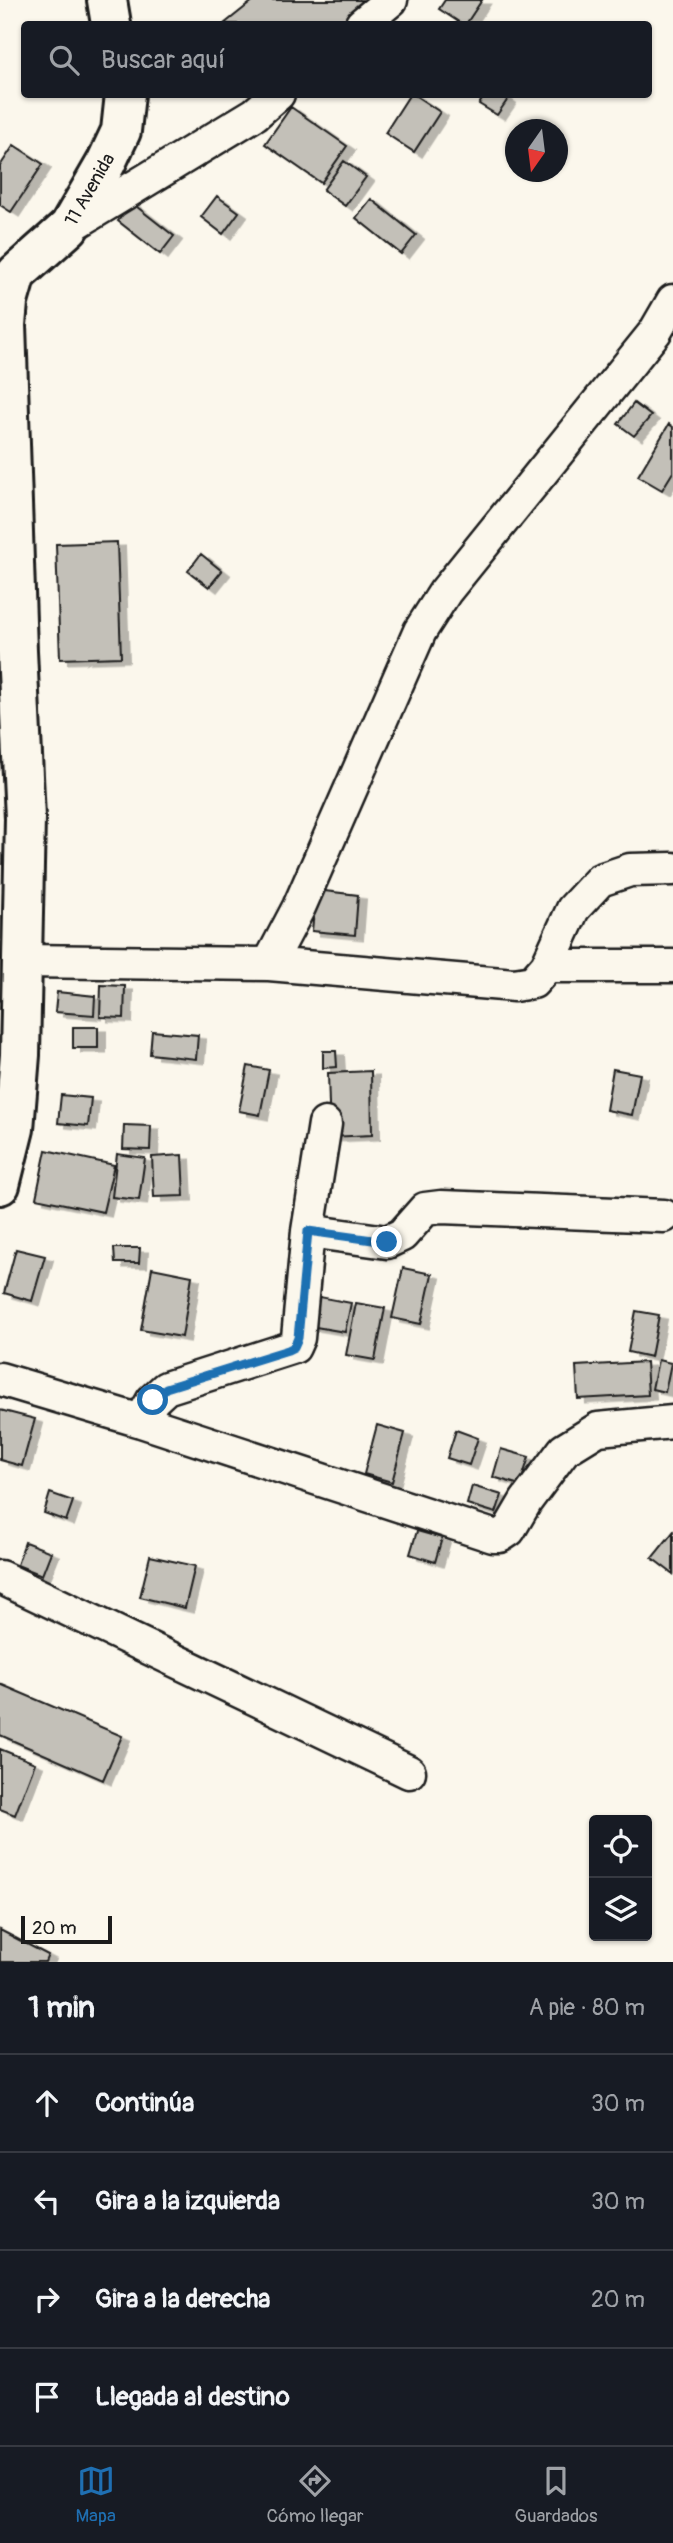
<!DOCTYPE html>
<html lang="es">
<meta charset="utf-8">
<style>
:root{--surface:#171b24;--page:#242831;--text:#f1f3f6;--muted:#9ea1a6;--line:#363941;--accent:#1f6fb2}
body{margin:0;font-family:Pangolin,sans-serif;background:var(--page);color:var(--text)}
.controls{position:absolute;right:21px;bottom:21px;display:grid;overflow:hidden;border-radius:7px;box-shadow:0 2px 5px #0004}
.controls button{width:63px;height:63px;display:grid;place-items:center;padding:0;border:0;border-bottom:2px solid var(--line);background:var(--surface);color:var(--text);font:35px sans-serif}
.compass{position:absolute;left:505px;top:119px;width:63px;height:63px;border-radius:50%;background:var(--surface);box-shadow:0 2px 5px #0004;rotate:194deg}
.scale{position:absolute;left:21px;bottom:18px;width:91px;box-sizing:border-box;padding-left:7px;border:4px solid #1c1c1c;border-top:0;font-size:19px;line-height:24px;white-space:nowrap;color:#1c1c1c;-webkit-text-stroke:5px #fbf7ec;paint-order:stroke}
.stop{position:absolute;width:21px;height:21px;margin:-16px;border:5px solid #1f6fb2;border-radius:50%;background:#fff}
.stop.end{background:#1f6fb2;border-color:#fff;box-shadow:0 2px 7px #0008}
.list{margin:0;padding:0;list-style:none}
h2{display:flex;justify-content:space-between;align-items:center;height:91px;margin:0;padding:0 28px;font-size:30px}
h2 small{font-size:23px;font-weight:400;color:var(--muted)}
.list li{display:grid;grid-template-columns:46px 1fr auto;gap:21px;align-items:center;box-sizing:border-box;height:98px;padding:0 28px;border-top:2px solid var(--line)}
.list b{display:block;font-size:26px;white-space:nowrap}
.list em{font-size:23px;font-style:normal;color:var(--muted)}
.icon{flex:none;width:38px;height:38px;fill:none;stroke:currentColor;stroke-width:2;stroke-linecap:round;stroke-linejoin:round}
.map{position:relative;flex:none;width:673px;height:1962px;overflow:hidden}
.search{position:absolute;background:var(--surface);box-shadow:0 2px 5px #0004;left:21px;right:21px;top:21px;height:77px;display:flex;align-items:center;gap:18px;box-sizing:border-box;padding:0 24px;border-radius:7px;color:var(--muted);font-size:26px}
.sheet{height:483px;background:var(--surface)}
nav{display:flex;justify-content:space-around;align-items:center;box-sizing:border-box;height:98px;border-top:2px solid var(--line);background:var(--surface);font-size:19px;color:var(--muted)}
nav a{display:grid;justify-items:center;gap:4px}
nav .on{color:var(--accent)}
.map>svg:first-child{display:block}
</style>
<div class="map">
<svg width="673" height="1962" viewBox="0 0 673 1962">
<defs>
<filter id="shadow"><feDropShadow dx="8" dy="4.5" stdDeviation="0" flood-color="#0004"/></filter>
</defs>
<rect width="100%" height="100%" fill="#fbf7ec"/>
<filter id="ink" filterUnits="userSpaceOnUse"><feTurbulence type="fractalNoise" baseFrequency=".0143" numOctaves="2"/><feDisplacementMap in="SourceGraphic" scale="14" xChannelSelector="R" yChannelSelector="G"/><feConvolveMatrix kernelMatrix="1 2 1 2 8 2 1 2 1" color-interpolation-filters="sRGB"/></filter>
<g filter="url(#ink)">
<path fill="#c3c0b8" stroke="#1c1c1c" stroke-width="2" filter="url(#shadow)" d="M 254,0 L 371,0 L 343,24 L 224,24 Z
M 445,0 L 482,0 L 466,24 L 462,24 L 439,9 Z
M 410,94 L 413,94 L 440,112 L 414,152 L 385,133 Z
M 486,94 L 501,94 L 508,99 L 497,115 L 479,104 Z
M 291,107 L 347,146 L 321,183 L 265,144 Z
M 14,145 L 43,164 L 11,212 L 0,205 L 0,166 Z
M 344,161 L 366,177 L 345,206 L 323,190 Z
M 217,196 L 239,212 L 223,234 L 201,217 Z
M 371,199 L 416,235 L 401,254 L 356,218 Z
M 132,203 L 174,236 L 160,254 L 118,221 Z
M 634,403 L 651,416 L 634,436 L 618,424 Z
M 669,424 L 673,427 L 673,472 L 662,490 L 638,476 Z
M 117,542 L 121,657 L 60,659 L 56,544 Z
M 201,554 L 222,571 L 209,587 L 188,571 Z
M 316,890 L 358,895 L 355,935 L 312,931 Z
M 101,985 L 125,986 L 124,1018 L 100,1017 Z
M 57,992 L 95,996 L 94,1015 L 55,1012 Z
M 73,1027 L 98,1027 L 98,1048 L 73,1048 Z
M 152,1031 L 198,1035 L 196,1059 L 150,1054 Z
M 323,1051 L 336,1051 L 337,1067 L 323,1068 Z
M 248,1066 L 269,1070 L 260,1115 L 239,1111 Z
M 613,1069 L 640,1074 L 632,1115 L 606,1110 Z
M 371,1071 L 372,1135 L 330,1137 L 328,1073 Z
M 61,1095 L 91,1098 L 88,1126 L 58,1123 Z
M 124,1125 L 151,1126 L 150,1150 L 123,1149 Z
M 46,1150 L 114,1165 L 103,1212 L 36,1198 Z
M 117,1154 L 145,1158 L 139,1200 L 112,1197 Z
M 182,1155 L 184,1196 L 154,1197 L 152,1157 Z
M 114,1248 L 140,1248 L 139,1263 L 115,1263 Z
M 16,1249 L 45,1256 L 32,1301 L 4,1293 Z
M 152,1268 L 192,1276 L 182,1337 L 141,1330 Z
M 403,1268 L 432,1274 L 421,1324 L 392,1318 Z
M 309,1295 L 351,1303 L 345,1332 L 304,1325 Z
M 356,1303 L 385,1308 L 375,1360 L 346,1355 Z
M 636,1311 L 659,1315 L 651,1357 L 628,1352 Z
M 658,1360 L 671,1363 L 665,1392 L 652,1389 Z
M 646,1362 L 648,1395 L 578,1399 L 576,1366 Z
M 0,1410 L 35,1419 L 22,1466 L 0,1460 Z
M 377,1425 L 405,1433 L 392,1482 L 364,1474 Z
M 456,1430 L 478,1438 L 469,1465 L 447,1458 Z
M 501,1449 L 529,1457 L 520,1485 L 493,1477 Z
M 472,1486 L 502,1495 L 496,1513 L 467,1504 Z
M 50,1493 L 73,1501 L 66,1521 L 44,1513 Z
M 417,1531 L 442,1538 L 435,1562 L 410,1554 Z
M 673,1532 L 673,1574 L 652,1558 Z
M 25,1542 L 51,1552 L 42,1575 L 17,1565 Z
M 150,1556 L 195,1566 L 185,1608 L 140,1597 Z
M 0,1684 L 122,1736 L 103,1780 L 0,1735 Z
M 0,1749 L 35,1763 L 15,1815 L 0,1809 Z
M 0,1930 L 48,1955 L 45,1962 L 0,1962 Z"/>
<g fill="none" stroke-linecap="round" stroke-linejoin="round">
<defs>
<path id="street" d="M 362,24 L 391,0
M 69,227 L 255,114 L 278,94
M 22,961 L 269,964 L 514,985 L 533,982 L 547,966 L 573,909 L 600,880 L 630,870 L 673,869
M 269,964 L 299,907 L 420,631 L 445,592 L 655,332 L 673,301
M 547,966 L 673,966
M 308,1231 L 387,1242 L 402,1235 L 425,1209 L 441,1207 L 664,1216
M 0,1379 L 141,1421 L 493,1536 L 500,1536 L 509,1530 L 526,1501 L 564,1450 L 598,1429 L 673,1422
M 141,1421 L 153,1400 L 166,1388 L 294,1347 L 298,1338 L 308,1231 L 325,1124
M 0,1577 L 409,1772"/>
<path id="secondary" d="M 107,0 L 111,24
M 0,1185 L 14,1129 L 20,1055 L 25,818 L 17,651 L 6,325 L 8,302 L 16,274 L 69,227 L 106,163 L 121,131 L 125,94"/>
</defs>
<use href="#street" stroke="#1c1c1c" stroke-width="37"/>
<use href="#secondary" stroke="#1c1c1c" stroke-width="44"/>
<use href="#street" stroke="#fbf7ec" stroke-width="32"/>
<use href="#secondary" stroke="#fbf7ec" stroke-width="38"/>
</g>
</g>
<g fill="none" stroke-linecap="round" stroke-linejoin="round" filter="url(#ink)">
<path stroke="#1f6fb2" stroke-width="9" d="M 153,1400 L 166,1388 L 288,1350 L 294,1347 L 298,1338 L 308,1231 L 387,1242"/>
</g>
<g text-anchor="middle" stroke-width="5" stroke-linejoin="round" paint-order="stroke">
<g font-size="19" fill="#1c1c1c" stroke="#fbf7ec">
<text transform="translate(89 189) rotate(-60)" y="7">11 Avenida</text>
</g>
</g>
</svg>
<div class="controls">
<button><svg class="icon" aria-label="locate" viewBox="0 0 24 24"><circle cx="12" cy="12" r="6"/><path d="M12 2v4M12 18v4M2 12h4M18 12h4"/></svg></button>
<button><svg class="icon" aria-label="layers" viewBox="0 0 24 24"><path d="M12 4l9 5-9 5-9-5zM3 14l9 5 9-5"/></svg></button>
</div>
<svg class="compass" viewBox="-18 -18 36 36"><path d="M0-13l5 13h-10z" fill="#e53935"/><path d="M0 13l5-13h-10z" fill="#9ea1a6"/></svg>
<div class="scale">20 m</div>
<div class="stop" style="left:153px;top:1400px"></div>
<div class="stop end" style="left:387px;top:1242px"></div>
<div class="search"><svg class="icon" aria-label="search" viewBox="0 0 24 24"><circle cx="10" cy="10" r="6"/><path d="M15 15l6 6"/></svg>Buscar aquí</div>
</div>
<section class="sheet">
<h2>1 min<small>A pie · 80 m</small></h2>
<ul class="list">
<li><svg class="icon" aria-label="ahead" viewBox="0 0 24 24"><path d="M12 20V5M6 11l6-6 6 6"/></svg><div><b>Continúa</b></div><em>30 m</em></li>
<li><svg class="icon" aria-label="left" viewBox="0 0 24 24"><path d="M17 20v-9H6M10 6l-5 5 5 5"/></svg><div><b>Gira a la izquierda</b></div><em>30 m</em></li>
<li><svg class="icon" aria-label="right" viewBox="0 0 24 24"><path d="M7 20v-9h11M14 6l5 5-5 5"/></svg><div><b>Gira a la derecha</b></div><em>20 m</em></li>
<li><svg class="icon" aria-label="arrive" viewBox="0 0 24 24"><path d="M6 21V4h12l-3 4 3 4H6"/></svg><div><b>Llegada al destino</b></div></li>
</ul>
</section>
<nav>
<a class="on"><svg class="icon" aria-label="map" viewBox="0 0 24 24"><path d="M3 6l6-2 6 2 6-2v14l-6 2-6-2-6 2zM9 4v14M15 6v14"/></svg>Mapa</a>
<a><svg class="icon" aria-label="directions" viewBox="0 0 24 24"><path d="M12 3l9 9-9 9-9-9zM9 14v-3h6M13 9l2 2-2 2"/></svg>Cómo llegar</a>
<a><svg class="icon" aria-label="saved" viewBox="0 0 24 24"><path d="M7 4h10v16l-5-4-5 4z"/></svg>Guardados</a>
</nav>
